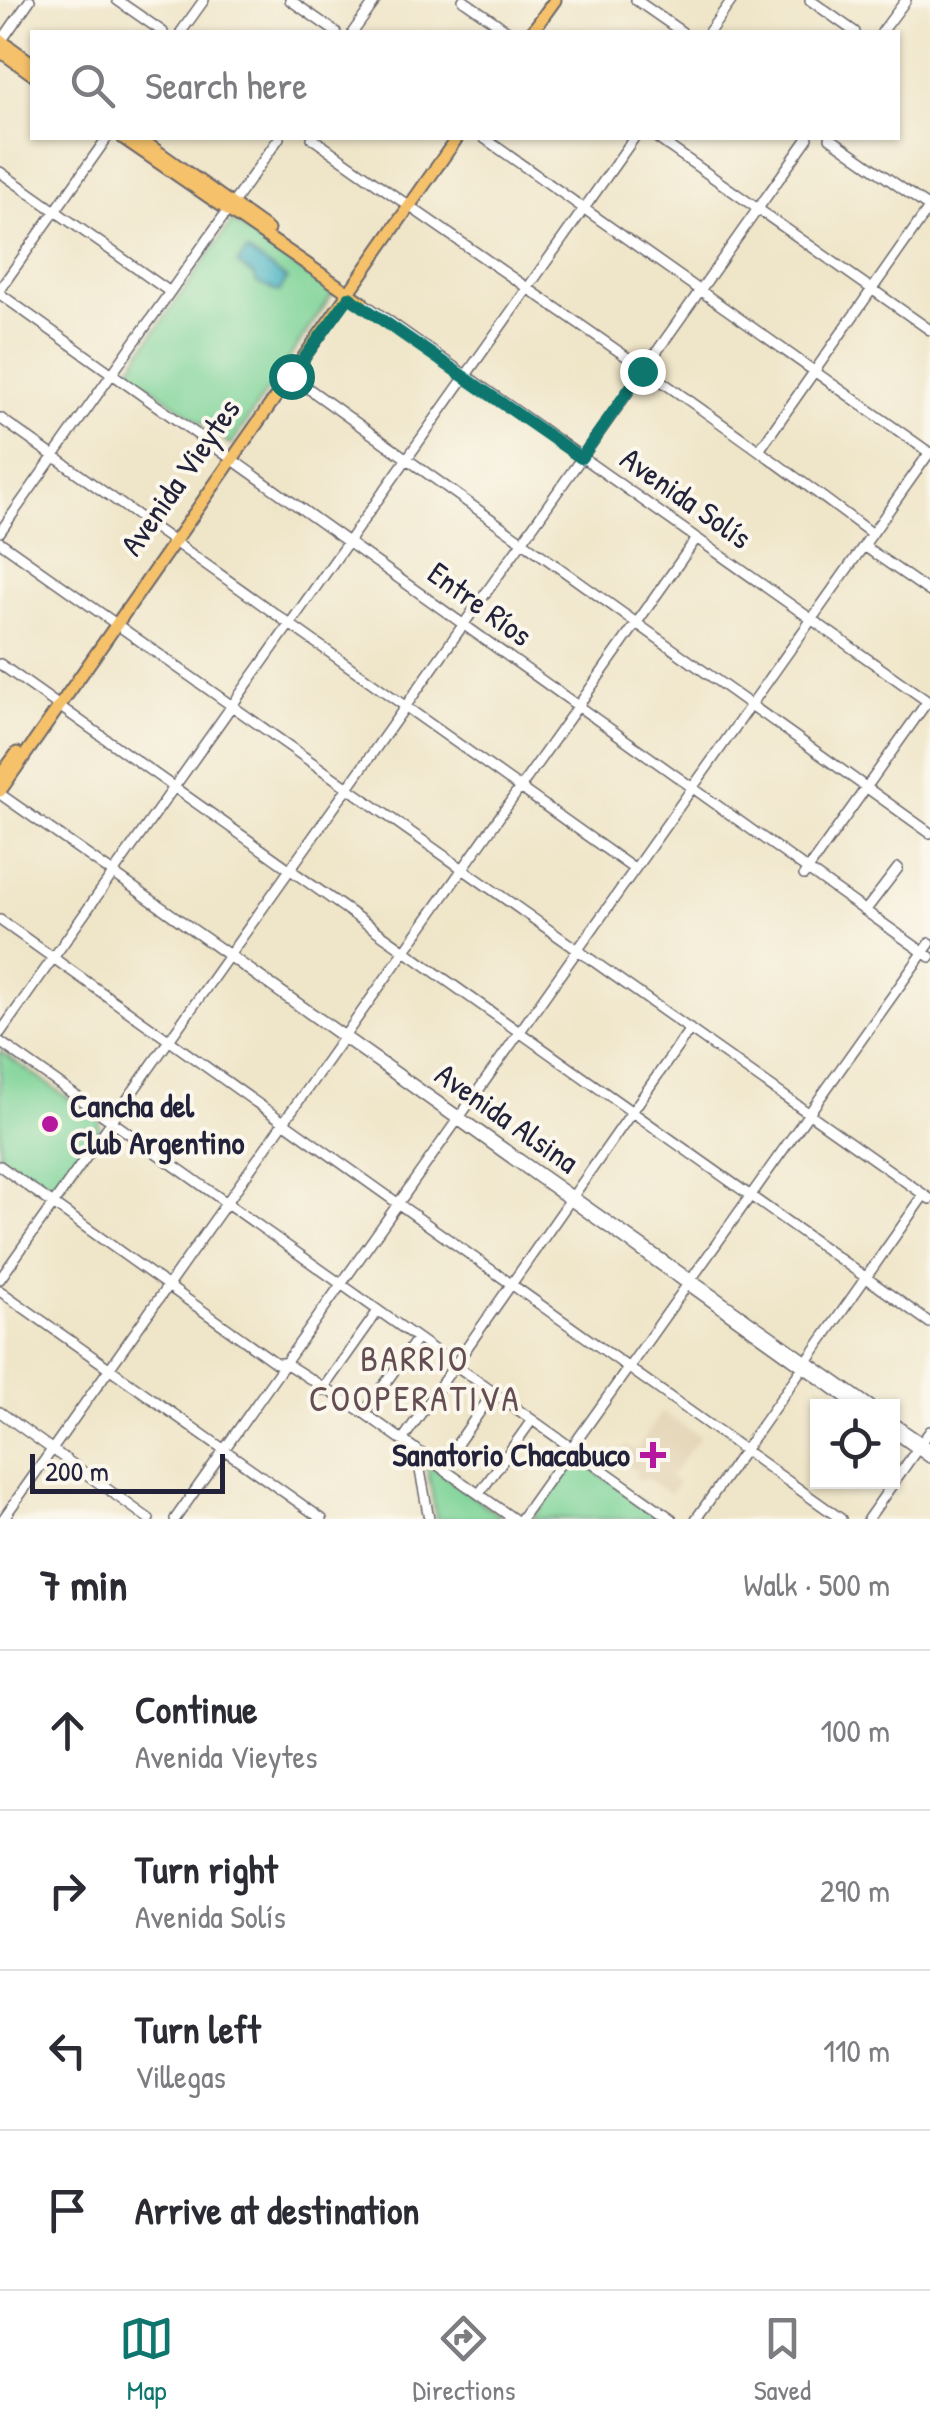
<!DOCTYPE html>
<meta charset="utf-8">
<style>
:root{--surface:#fff;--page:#f2f2f3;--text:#2b2b33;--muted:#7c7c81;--line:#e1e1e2;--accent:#0f766e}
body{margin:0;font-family:"Patrick Hand",sans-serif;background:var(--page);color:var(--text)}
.controls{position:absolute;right:30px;bottom:30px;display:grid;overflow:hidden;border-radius:0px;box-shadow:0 2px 8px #0004}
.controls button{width:90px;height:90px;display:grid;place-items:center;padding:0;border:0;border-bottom:2px solid var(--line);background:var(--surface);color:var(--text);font:50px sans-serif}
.scale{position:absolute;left:30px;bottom:25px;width:195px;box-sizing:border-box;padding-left:10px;border:5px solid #22223b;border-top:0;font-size:28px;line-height:35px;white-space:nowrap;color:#22223b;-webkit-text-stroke:8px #fbf7ec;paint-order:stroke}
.stop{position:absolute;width:30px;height:30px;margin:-22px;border:8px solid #0f766e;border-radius:50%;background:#fff}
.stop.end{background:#0f766e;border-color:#fff;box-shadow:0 2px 10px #0008}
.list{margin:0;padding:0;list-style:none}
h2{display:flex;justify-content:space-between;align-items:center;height:130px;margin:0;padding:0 40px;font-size:42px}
h2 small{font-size:32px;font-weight:400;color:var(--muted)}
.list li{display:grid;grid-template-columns:65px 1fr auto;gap:30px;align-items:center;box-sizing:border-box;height:160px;padding:0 40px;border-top:2px solid var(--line)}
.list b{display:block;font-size:38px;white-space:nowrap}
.list p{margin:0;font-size:32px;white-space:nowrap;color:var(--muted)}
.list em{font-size:32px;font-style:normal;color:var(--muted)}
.icon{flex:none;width:55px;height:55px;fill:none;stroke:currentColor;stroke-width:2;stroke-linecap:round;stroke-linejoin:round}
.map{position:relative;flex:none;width:930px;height:1519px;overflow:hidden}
.search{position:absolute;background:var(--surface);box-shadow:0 2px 8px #0004;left:30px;right:30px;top:30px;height:110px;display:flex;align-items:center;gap:25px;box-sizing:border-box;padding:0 35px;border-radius:0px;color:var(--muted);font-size:38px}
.sheet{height:770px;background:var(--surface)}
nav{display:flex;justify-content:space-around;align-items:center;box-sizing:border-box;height:140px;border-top:2px solid var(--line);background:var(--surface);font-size:28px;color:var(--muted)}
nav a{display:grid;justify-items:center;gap:5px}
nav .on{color:var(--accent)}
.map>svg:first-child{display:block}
</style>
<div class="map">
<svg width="930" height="1519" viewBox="0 0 930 1519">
<rect width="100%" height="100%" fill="#fbf7ec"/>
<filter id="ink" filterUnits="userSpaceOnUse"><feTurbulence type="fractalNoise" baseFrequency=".01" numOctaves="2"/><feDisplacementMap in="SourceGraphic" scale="20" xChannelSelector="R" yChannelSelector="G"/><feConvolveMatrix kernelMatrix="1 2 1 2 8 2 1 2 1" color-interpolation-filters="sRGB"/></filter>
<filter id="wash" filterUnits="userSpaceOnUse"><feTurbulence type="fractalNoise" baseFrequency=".0048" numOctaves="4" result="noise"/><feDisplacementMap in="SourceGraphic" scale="40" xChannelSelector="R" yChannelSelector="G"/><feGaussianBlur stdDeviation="2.25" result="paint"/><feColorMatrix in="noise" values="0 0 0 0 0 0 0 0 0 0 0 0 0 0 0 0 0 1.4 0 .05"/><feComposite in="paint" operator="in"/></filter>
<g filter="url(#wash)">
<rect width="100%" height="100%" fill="#efe5c8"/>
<path fill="#e4d5b7" d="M 662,1412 L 700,1436 L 670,1477 L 678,1483 L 670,1494 L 646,1478 L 642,1482 L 635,1477 L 637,1472 L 618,1458 L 626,1445 L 636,1451 Z"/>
<path fill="#7dd397" stroke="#507a69" stroke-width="2.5" d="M 232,221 L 333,293 L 231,445 L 128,370 Z
M 0,1051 L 99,1119 L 100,1130 L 57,1192 L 47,1194 L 0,1160 Z
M 578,1458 L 665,1519 L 532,1519 Z
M 431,1465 L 504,1519 L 436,1519 L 427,1467 Z"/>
<path fill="#45b2c2" stroke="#346a7e" stroke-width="2.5" d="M 247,251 L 287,279 L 279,292 L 257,283 L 255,276 L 237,264 Z"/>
</g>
<g filter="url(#ink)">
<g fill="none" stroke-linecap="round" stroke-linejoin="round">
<defs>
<path id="minor" d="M 117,0 L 163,32
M 290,0 L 336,32
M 463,0 L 509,32
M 636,0 L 682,32
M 810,0 L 855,32
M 181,32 L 204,0
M 353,32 L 376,0
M 709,32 L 732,0
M 882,32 L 906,0
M 0,43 L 30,0
M 312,138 C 498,270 690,396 872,534
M 484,138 L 930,453
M 657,138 L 930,330
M 830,138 L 930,208
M 0,172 L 170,292
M 0,289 L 107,138
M 0,294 L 930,957
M 362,302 L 930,703
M 291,376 L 930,833
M 0,418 L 634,869
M 760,449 L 929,208
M 0,532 L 279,138
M 0,542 L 930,1199
M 864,546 L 930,592
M 0,664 L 930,1323
M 0,794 L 113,873
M 804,875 L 927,702
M 865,911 L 898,868
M 0,920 L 841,1519
M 0,1033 L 634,138
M 0,1042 L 672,1519
M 0,1166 L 276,1363 L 285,1363 L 364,1413 L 514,1519
M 0,1279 L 808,138
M 0,1291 L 322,1519
M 322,1390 L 378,1311
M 857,1406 L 113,873 L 871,1406
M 0,1412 L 149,1519
M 364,1413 L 417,1339
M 892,1422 L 930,1448
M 892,1431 L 930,1458
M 403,1439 L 690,1029
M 416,1449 L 429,1519
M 441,1467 L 493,1393
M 479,1494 L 532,1420
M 3,1519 L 696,539
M 175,1519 L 930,452
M 521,1519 L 930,943
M 696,1519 L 924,1195
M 868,1519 L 930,1431"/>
<path id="major" d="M 532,32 L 555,0
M 0,40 L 32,63
M 0,51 L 32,74
M 123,138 L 362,302
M 139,138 L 268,230
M 0,776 L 17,753
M 0,791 L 457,138"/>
</defs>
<use href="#minor" stroke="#6a666c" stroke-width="12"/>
<use href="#major" stroke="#6a666c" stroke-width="15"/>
<use href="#minor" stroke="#fff" stroke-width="9"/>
<use href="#major" stroke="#f5c16b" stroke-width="11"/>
</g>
</g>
<g fill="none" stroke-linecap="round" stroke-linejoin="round" filter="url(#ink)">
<path stroke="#0f766e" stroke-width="12" d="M 291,376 L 349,297 L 581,458 L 642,371"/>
</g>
<g fill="#b5179e" stroke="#fbf7ec" stroke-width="4">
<circle cx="50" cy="1124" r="10"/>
<path d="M648 1440h10v10h10v10h-10v10h-10v-10h-10v-10h10z"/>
</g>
<g text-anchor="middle" stroke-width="8" stroke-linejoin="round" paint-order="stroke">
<g font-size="32" fill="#22223b" stroke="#fbf7ec">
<text transform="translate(180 477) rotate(-55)" y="11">Avenida Vieytes</text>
<text transform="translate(686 498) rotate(35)" y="11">Avenida Solís</text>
<text transform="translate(480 604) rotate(36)" y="11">Entre Ríos</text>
<text transform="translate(507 1118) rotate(35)" y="11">Avenida Alsina</text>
</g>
<g font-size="32" font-weight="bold" fill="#22223b" stroke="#fbf7ec" text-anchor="start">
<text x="70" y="1117">Cancha del<tspan x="70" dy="37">Club Argentino</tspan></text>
<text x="630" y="1466" text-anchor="end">Sanatorio Chacabuco</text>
</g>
<g font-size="35" letter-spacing="2.5" fill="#644e54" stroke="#fbf7ec">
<text x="415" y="1371">BARRIO<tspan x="415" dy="40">COOPERATIVA</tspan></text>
</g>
</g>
</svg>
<div class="controls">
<button><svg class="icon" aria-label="locate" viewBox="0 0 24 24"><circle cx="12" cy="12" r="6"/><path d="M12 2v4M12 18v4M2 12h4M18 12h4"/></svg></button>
</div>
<div class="scale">200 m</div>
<div class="stop" style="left:291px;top:376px"></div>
<div class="stop end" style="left:642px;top:371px"></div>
<div class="search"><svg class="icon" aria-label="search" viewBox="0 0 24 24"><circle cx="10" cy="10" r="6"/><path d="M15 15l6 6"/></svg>Search here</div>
</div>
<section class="sheet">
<h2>7 min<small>Walk · 500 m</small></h2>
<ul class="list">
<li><svg class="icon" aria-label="ahead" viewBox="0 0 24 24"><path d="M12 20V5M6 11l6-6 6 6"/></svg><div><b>Continue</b><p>Avenida Vieytes</p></div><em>100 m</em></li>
<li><svg class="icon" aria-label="right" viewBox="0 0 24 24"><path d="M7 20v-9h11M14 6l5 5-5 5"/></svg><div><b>Turn right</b><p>Avenida Solís</p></div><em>290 m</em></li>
<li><svg class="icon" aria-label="left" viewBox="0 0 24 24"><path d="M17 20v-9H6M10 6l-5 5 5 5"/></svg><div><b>Turn left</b><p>Villegas</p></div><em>110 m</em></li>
<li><svg class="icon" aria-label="arrive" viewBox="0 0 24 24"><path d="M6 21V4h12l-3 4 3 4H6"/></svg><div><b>Arrive at destination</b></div></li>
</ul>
</section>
<nav>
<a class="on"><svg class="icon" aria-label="map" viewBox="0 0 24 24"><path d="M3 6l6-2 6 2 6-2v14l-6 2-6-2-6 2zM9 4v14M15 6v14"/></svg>Map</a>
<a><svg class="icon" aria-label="directions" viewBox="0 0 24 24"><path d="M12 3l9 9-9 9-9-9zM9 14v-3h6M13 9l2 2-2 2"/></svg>Directions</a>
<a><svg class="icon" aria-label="saved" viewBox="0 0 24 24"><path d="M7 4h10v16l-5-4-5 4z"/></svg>Saved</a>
</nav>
